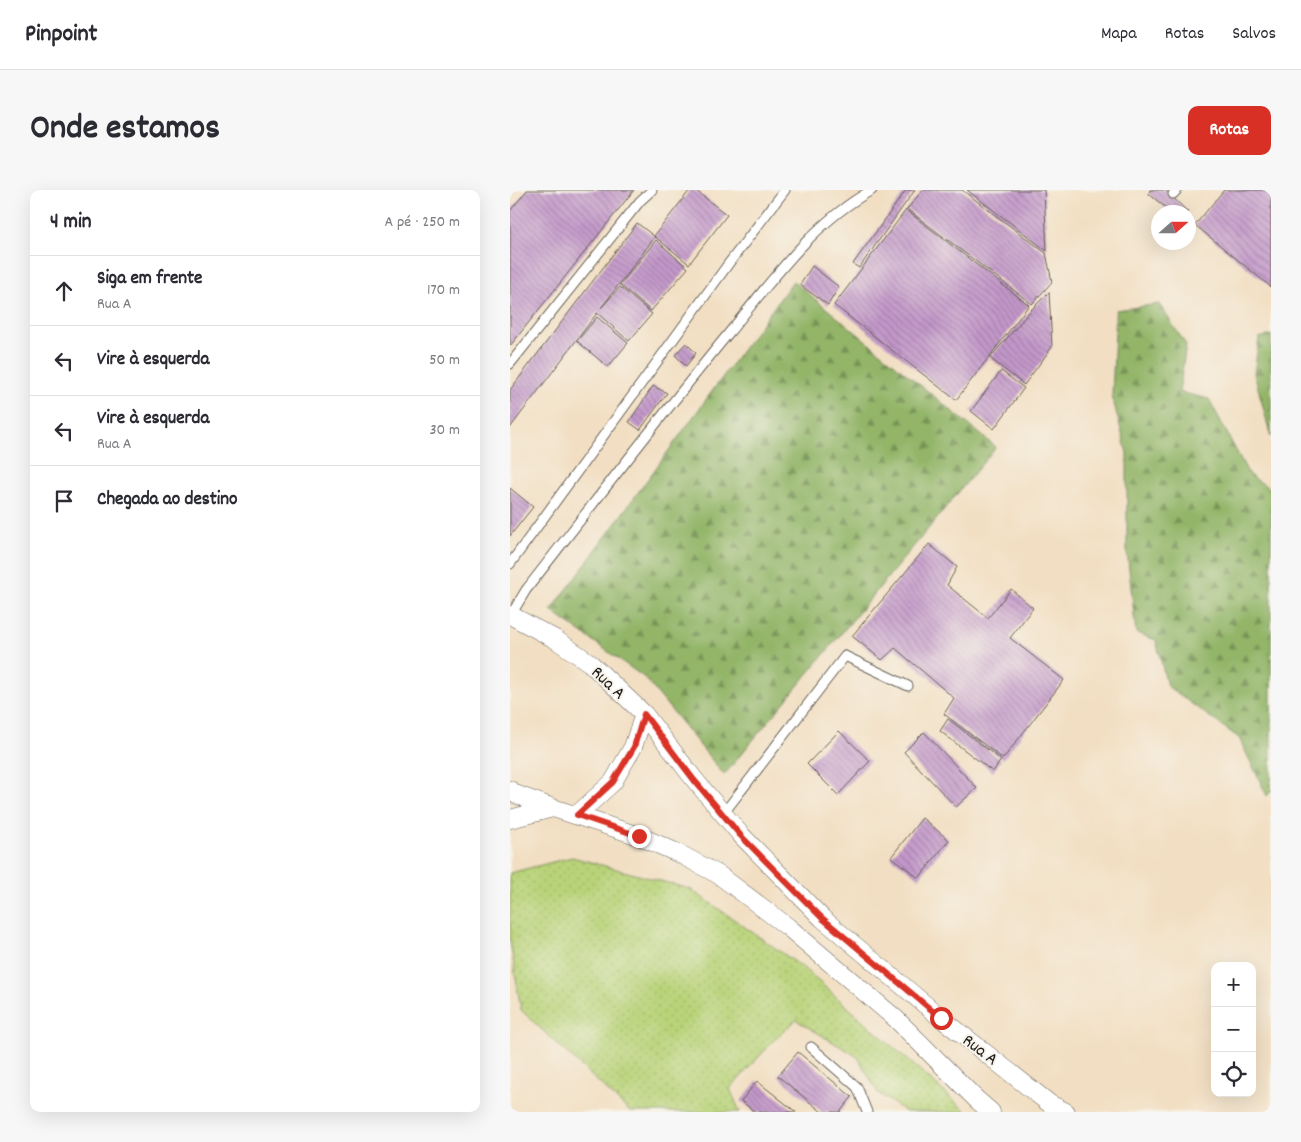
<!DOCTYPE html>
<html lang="pt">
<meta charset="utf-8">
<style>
:root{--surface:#fff;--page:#f7f7f7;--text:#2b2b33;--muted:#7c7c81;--line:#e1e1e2;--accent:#d93025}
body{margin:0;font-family:Dekko,sans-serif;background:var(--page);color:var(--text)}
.controls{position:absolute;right:15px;bottom:15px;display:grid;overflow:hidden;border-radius:10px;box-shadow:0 5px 20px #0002}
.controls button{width:45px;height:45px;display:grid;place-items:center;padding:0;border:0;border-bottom:1px solid var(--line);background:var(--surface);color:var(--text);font:25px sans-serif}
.compass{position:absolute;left:641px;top:15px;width:45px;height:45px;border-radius:50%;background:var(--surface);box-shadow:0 5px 20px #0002;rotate:69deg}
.stop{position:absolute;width:15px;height:15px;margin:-11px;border:4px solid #d93025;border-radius:50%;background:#fff}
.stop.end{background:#d93025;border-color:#fff;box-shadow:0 1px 5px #0008}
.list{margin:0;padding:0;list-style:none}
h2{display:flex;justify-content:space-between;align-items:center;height:65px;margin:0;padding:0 20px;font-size:21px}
h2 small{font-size:16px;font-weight:400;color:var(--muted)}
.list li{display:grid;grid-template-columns:32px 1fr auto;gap:15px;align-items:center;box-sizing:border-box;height:70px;padding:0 20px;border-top:1px solid var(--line)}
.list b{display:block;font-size:19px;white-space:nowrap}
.list p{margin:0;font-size:16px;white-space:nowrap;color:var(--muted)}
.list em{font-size:16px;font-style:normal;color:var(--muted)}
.icon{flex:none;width:28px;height:28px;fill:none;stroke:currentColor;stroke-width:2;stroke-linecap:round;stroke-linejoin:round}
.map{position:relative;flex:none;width:761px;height:922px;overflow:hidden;border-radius:10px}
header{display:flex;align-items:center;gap:30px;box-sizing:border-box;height:70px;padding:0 25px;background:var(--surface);border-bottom:1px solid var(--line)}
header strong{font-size:24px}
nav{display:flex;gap:28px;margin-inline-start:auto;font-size:18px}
.intro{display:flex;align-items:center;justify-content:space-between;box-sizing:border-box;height:120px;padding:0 30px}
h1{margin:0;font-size:35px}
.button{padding:12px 22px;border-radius:10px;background:var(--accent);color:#fff;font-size:18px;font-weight:700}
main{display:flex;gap:30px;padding:0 30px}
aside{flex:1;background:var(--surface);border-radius:10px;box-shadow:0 5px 20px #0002}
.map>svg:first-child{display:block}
</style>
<header>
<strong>Pinpoint</strong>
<nav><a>Mapa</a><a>Rotas</a><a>Salvos</a></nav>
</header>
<div class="intro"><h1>Onde estamos</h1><a class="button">Rotas</a></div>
<main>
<aside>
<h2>4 min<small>A pé · 250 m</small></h2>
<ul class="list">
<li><svg class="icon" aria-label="ahead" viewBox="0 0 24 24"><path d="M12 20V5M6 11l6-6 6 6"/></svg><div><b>Siga em frente</b><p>Rua A</p></div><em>170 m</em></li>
<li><svg class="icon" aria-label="left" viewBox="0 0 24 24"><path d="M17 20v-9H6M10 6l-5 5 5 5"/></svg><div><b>Vire à esquerda</b></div><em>50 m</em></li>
<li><svg class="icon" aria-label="left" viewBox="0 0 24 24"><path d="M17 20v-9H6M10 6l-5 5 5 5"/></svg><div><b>Vire à esquerda</b><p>Rua A</p></div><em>30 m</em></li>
<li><svg class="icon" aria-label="arrive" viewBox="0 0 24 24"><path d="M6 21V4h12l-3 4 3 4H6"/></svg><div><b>Chegada ao destino</b></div></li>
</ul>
</aside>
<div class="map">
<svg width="761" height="922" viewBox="0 0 761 922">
<defs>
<pattern id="grass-dots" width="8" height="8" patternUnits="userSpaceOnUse" patternTransform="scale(1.25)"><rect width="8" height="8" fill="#b8d378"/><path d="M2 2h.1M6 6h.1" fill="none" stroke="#9eb567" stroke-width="1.8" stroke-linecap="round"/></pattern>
<pattern id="forest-firs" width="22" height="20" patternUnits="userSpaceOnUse" patternTransform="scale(1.25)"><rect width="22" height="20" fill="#92b568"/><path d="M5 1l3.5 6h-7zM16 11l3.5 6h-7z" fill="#769255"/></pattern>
<pattern id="building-back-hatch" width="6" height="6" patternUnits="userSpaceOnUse" patternTransform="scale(1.25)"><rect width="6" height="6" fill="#c398ca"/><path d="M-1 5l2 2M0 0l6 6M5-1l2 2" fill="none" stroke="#9e7ba3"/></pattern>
</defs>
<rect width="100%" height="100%" fill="#f7f3e8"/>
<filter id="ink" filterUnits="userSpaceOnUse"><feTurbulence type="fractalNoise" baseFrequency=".02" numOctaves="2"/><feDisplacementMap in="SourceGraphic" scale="10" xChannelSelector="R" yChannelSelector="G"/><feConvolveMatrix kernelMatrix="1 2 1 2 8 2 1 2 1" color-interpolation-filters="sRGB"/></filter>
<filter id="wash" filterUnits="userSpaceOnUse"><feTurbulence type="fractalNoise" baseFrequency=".0096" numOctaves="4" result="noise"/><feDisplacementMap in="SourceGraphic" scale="20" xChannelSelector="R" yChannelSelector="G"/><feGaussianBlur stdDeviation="1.12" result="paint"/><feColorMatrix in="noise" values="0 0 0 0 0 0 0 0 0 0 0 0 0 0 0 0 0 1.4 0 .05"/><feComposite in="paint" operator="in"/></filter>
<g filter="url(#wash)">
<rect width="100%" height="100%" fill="#f2dfc3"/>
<path fill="url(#grass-dots)" stroke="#6a784a" d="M 62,667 L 180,699 L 291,776 L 457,922 L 396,922 L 368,903 L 348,867 L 286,830 L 263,851 L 220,899 L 230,922 L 120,922 L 11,820 L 0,751 L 0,683 Z"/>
<path fill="url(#forest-firs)" stroke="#576842" d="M 283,91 L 486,257 L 214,585 L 135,488 L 41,421 Z
M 649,114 L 676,155 L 669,202 L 699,209 L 739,285 L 761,299 L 761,602 L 757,606 L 729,548 L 657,496 L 646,450 L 626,443 L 617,361 L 617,263 L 602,206 L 606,120 Z
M 761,145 L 761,247 L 744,183 L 749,148 Z"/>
<g id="blocks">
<path fill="url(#building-back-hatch)" d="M 17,0 L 124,0 L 0,156 L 0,21 Z
M 180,0 L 185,0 L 217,25 L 179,74 L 144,46 Z
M 396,0 L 405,0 L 349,78 L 343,74 Z
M 413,0 L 452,0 L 536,63 L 542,92 L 522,114 L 397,19 Z
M 457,0 L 534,0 L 537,61 Z
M 640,0 L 655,0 L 678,22 L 661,22 L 639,4 Z
M 714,0 L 761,0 L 761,97 L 685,35 Z
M 396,20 L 519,115 L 446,210 L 324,115 Z
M 127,33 L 145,47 L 91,118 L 110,97 L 142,124 L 119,151 L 87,123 L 0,238 L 0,200 Z
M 146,50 L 178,78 L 141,121 L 110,95 Z
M 302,76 L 329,97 L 318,115 L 290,95 Z
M 539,102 L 542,157 L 514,195 L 480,168 L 521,120 Z
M 87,127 L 118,153 L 98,177 L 67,151 Z
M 176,153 L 186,163 L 176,176 L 165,165 Z
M 491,181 L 514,198 L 484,239 L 461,221 Z
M 143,196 L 157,203 L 130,240 L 119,232 Z
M 0,298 L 23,317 L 0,346 Z
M 419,354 L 447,377 L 437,395 L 478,428 L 501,399 L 523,418 L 500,448 L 554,490 L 493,569 L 434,524 L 444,508 L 385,458 L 372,470 L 342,446 Z
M 438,529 L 491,570 L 483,582 L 430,541 Z
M 329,541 L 360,571 L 328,605 L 297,574 Z
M 414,542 L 467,598 L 446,617 L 394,562 Z
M 412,628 L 439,650 L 409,688 L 381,667 Z
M 288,862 L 342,907 L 330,922 L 312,922 L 268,886 Z
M 247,891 L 286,922 L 245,922 L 231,911 Z"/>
</g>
</g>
<g filter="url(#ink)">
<use href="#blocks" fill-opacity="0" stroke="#676056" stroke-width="1"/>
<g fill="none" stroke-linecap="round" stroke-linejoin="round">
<defs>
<path id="lane" d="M 663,4 L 667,0
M 0,174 L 130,11 L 142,0
M 0,374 L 219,73 L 275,0
M 1,425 L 16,400 C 83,314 149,228 218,144 C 261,92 302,33 362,0
M 213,624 L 335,466 L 398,496
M 301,857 L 347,897 L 357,922"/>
<path id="street" d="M 0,425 L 45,449 L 80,473 L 134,524 L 184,589 L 231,645 L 312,728 L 431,828 L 540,914 L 556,922
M 0,600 L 5,604 L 43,618 L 129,646 L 170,664 L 209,685 L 278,737 L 386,829 L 466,909 L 481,922
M 67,625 L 103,592 L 123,557 L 134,524
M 0,629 L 43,618"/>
</defs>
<use href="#lane" stroke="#676056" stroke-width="11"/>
<use href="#street" stroke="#676056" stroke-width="19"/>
<use href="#lane" stroke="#fff" stroke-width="9"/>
<use href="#street" stroke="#fff" stroke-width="18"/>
</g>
</g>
<g fill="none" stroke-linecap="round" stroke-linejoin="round" filter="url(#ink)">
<path stroke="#d93025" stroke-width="6" d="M 129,646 L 67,625 L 103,592 L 124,557 L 134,524 L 184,590 L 231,646 L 312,728 L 431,828"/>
</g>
<g text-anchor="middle" stroke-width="4" stroke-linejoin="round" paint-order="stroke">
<g font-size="18" fill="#1c1c1c" stroke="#f7f3e8">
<text transform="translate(99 492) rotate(43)" y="6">Rua A</text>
<text transform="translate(471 859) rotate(37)" y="6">Rua A</text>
</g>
</g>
</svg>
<div class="controls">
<button>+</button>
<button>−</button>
<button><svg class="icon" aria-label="locate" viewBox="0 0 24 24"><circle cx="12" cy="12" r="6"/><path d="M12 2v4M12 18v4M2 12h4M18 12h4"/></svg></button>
</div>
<svg class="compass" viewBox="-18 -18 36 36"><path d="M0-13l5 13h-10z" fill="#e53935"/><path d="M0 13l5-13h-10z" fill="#7c7c81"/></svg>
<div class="stop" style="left:431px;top:828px"></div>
<div class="stop end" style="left:129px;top:646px"></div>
</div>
</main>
